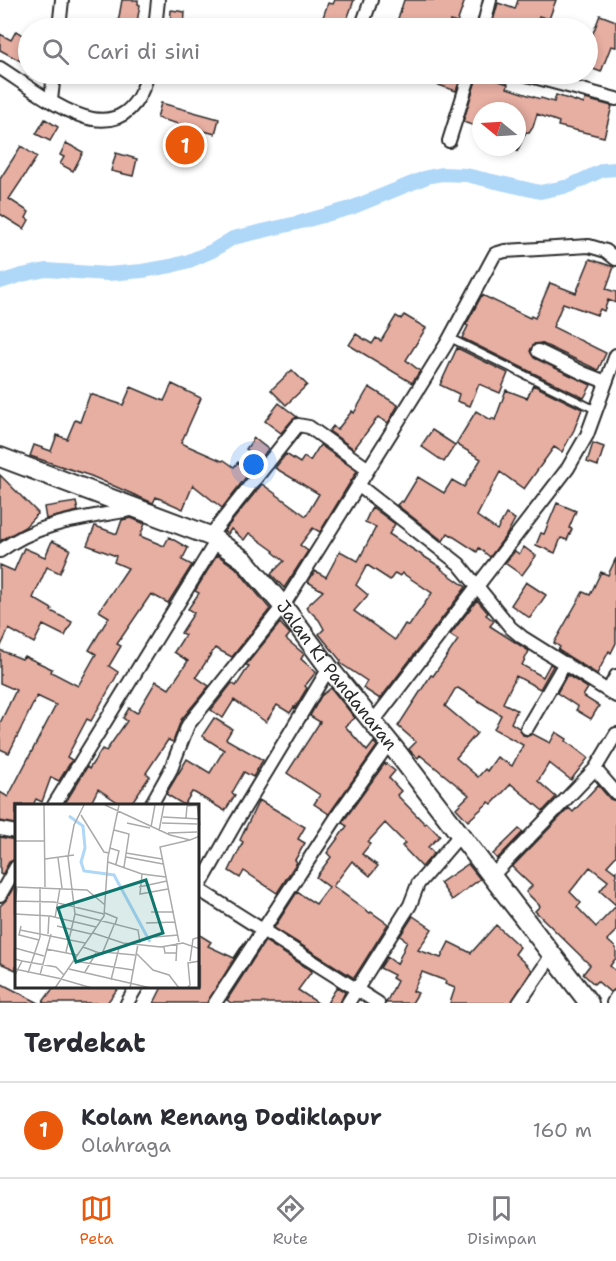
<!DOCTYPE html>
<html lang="id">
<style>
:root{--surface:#fff;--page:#f2f2f3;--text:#2b2b33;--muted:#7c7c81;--line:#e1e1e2;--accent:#ea580c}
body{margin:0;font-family:"Shantell Sans",sans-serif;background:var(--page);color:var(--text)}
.compass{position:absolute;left:472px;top:102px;width:54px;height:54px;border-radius:50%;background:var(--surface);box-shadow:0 3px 9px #0003;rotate:288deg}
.you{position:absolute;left:254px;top:465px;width:21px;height:21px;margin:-15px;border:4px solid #fff;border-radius:50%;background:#1a73e8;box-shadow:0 0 0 9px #1a73e833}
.badge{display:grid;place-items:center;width:39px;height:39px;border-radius:50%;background:var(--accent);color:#fff;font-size:20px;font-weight:700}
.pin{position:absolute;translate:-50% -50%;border:3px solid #fff;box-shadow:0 2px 6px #0006}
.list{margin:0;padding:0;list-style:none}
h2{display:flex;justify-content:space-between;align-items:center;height:78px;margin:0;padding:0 24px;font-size:26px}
h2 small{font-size:20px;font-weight:400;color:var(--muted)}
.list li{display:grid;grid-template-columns:39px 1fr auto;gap:18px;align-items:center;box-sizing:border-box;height:96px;padding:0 24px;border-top:2px solid var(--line)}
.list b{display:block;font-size:22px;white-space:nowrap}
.list p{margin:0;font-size:20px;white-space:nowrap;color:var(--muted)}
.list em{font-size:20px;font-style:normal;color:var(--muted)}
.icon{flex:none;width:33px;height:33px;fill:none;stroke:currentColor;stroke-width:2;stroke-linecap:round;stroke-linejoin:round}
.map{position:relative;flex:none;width:616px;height:1003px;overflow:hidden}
.search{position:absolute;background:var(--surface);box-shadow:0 3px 9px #0003;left:18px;right:18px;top:18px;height:66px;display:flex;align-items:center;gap:15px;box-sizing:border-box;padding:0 21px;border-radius:33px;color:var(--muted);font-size:22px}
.sheet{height:174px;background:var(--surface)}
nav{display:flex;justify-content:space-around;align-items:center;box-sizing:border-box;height:84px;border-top:2px solid var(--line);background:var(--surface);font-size:16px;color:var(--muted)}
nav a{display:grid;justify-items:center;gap:3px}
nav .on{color:var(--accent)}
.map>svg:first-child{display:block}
</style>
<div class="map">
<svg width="616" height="1003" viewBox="0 0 616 1003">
<rect width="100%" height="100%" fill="#fff"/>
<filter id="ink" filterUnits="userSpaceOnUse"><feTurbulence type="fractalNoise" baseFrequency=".0167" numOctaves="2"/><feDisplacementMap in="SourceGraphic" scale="12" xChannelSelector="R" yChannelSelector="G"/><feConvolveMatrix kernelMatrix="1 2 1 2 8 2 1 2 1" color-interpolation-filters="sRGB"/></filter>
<g filter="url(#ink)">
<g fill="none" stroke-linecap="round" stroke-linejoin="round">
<path stroke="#aed7f8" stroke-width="14" d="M 0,282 L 22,275 L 46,270 L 108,274 L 142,271 L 171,266 L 189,261 L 212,251 L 233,238 L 301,222 L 351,208 L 427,177 L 442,174 L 466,175 L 540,192 L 569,186 L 603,170 L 616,169"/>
</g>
<path fill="#e7aea2" stroke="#2b2b2b" stroke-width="1.5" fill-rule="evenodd" d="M 122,0 L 138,0 L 138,4 L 140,5 L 136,28 L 117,28 Z
M 335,0 L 354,0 L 344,28 L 322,20 L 328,3 L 333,4 Z
M 404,0 L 465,0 L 457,23 L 450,21 L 448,28 L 395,28 Z
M 518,0 L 556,0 L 549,19 L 539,16 L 535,28 L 515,28 L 493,21 L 498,3 L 515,9 Z
M 171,10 L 185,12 L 184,28 L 170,28 Z
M 600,15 L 616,21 L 616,47 L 611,46 L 601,72 L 588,67 L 588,40 L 590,41 Z
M 16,31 L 28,38 L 28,65 L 0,50 L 0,34 L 11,40 Z
M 432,74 L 462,74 L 456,91 L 430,82 Z
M 478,74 L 508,84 L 507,88 L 540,99 L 541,98 L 554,102 L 556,95 L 584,104 L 585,99 L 612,106 L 604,137 L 558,126 L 559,122 L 537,114 L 533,127 L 529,133 L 526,132 L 517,152 L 517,111 L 481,111 L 478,127 L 463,122 Z
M 161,103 L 219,119 L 215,134 L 157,118 Z
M 45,119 L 58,127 L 50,141 L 36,134 Z
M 66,143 L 83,152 L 73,171 L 60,164 L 64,157 L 60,155 Z
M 21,146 L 37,157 L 9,199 L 29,212 L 26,218 L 29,220 L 24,229 L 0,214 L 0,179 Z
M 116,153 L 137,159 L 133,176 L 111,171 Z
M 590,259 L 614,267 L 606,289 L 616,292 L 616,303 L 608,300 L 604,311 L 600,309 L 597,315 L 563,303 L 553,327 L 606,353 L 598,370 L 541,343 L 534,344 L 530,351 L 534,358 L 591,385 L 584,398 L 462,338 L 468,326 L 466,325 L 482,295 L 530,318 L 531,316 L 535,318 L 550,283 L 576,293 Z
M 404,315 L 426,328 L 406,360 L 420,371 L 412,383 L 349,345 L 356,334 L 372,344 L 376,338 L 381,341 L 396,316 L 401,319 Z
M 457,348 L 508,373 L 500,393 L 479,384 L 470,406 L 457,401 L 459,394 L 440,385 Z
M 292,370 L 307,385 L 286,405 L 271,390 Z
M 172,384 L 201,398 L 181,443 L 222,461 L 224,460 L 234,467 L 238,462 L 250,472 L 222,508 L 193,485 L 183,509 L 156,497 L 153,503 L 91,476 L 30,456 L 34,445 L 51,451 L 57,435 L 67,439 L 75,420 L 80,422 L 90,394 L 123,405 L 131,387 L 164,401 Z
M 533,385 L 582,409 L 574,430 L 562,452 L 554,447 L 524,489 L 500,472 L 477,516 L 497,530 L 506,514 L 515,519 L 507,534 L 490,557 L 479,548 L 477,552 L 448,533 L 443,541 L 397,505 L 401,501 L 403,502 L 418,477 L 444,493 L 452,480 L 464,487 L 481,459 L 456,444 L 476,411 L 491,420 L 492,418 L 495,420 L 506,390 L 527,398 Z
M 369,387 L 398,405 L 388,423 L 378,417 L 354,449 L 329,431 L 333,426 L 337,430 L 352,411 L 354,413 Z
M 279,403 L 297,417 L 292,420 L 281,433 L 265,421 Z
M 432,430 L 455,445 L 444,462 L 421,446 Z
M 254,438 L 268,449 L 261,459 L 246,449 Z
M 593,443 L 604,447 L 598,466 L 587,462 Z
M 320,445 L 357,471 L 320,532 L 313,528 L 300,545 L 308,551 L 284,588 L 271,574 L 284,561 L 273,552 L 274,551 L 249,533 L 244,540 L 231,529 L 228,534 L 224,531 L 262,484 L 306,516 L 319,494 L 275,468 L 286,454 L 300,463 L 304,457 L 310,461 Z
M 0,475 L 38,513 L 25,527 L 0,541 Z
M 76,502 L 78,511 L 46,519 L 44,507 Z
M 557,503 L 576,511 L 569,528 L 572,529 L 567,540 L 561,538 L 555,553 L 536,545 L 541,533 L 544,534 Z
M 372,507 L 395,524 L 389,534 L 442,568 L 441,569 L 466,587 L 380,699 L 363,688 L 367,681 L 340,663 L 341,661 L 319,634 L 324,629 L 319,620 L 306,607 L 323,591 L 308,582 L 315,571 L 326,577 L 340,551 L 358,561 L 376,527 L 365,522 ZM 367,565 L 390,580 L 395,573 L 400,576 L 402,573 L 432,593 L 409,626 L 405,624 L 395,640 L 354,611 L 368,595 L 356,585 Z
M 131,518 L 145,524 L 140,536 L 164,546 L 169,537 L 188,548 L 182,560 L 192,565 L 168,603 L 151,594 L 117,644 L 121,646 L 109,666 L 118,672 L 116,677 L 91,721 L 87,719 L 67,757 L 72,760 L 59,781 L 51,777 L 42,802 L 36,799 L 33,805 L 16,805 L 16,824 L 0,821 L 0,792 L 8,797 L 56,705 L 37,696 L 9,753 L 0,749 L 0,723 L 16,690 L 0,683 L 0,650 L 22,659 L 24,656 L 37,662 L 52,669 L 51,672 L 78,686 L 96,654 L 89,650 L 109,617 L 99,611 L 128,568 L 114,562 L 116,556 L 87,545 L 95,526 L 117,534 L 122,520 Z
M 52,541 L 70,549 L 60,573 L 47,567 L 33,598 L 52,609 L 51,611 L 72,622 L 65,636 L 43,625 L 34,643 L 9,629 L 0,648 L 0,565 L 14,571 L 24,548 L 45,557 Z
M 524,547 L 536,556 L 522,575 L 505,563 L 515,551 L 519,554 Z
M 217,555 L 236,568 L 270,609 L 232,657 L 215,648 L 196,677 L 209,686 L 181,720 L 173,742 L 168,740 L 146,773 L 150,776 L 130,805 L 122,805 L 98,789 L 90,805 L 64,805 L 87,767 L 89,769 L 102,749 L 106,751 L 127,721 L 123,718 L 129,708 L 137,713 L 156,681 L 169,689 L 188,661 L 174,652 L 185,635 L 181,633 L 194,613 L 188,609 L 199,593 L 195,591 Z
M 616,558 L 616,643 L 611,653 L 609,651 L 597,674 L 558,650 L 560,647 L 554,643 L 583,592 L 590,595 L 601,572 L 608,575 Z
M 526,582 L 546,595 L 530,618 L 511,605 Z
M 477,600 L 488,613 L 486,615 L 494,621 L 490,626 L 529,651 L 522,665 L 543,677 L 550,664 L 553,666 L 540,689 L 516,676 L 503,703 L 517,710 L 511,723 L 519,728 L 523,735 L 528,736 L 533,734 L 550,743 L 556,732 L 567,739 L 566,741 L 588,758 L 571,780 L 549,763 L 538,781 L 556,797 L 543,811 L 511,784 L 492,804 L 489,802 L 468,821 L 456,808 L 469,795 L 420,755 L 418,758 L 412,753 L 409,749 L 416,742 L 398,726 L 431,675 L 433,676 L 458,640 L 450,635 ZM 458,688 L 501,715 L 494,729 L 523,745 L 512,766 L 497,757 L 487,771 L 485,769 L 478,777 L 456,758 L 477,733 L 445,706 L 455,689 Z
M 280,623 L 290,634 L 286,639 L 304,654 L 301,659 L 316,672 L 305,686 L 307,688 L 295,708 L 294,707 L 290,713 L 277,705 L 266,722 L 234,700 L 223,718 L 211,710 L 232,683 L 236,686 L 249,666 L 246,665 Z
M 567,675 L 588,688 L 583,696 L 599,706 L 591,719 L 576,710 L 578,707 L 557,693 Z
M 331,688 L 355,718 L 345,726 L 367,751 L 374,742 L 377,746 L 329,814 L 314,804 L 320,795 L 287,773 L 320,722 L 310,716 L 321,696 Z
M 214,718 L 232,729 L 226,739 L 263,760 L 253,777 L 244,772 L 232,793 L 235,795 L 225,811 L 195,793 L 192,792 L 184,805 L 166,794 L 187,759 L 210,773 L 224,750 L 202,736 Z
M 385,763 L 395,771 L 389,778 L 401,791 L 397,795 L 425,824 L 426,822 L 440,836 L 428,847 L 434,853 L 422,867 L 402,846 L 405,843 L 385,823 L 368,842 L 370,844 L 362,854 L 378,866 L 370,876 L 352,861 L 333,886 L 370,913 L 371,912 L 388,924 L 354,978 L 274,928 L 297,892 L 316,904 L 329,887 L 316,877 L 331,857 L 327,853 L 347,826 L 342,823 Z
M 598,785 L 610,799 L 616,801 L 616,856 L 607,866 L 615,872 L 616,871 L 616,905 L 600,891 L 608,881 L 590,867 L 570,892 L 581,903 L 577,907 L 596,927 L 616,906 L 616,931 L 607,940 L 616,948 L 616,958 L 610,966 L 616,971 L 616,989 L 610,992 L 597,981 L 594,984 L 583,974 L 590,965 L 535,911 L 540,906 L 526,892 L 532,886 L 512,867 L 569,808 L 573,812 Z
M 259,800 L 305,827 L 298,839 L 305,843 L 295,860 L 297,862 L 277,893 L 244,871 L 240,878 L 229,871 L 243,842 L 240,840 Z
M 519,829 L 523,832 L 497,859 L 493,854 Z
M 0,837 L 16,840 L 16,859 L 9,862 L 2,875 L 0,874 Z
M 468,864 L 480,879 L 452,900 L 440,883 Z
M 16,883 L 16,970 L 0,963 L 0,906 L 7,899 Z
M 413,916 L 432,929 L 418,950 L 441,958 L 449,942 L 471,953 L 496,925 L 520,947 L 515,954 L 532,970 L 511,1003 L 450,1003 L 455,988 L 445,984 L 446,981 L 422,972 L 413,991 L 418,993 L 412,1003 L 386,1003 L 397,981 L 392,978 L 394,975 L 380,968 L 387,957 L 397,964 L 407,941 L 400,936 Z
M 198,934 L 211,942 L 208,946 L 234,958 L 246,940 L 207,1003 L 154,1003 L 162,987 L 198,987 Z
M 265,941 L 312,971 L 298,990 L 318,1003 L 231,1003 L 227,1000 Z
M 0,983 L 39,1003 L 0,1003 Z
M 54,987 L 119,987 L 107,1003 L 42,1003 Z
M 337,987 L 345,992 L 340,1003 L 327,1003 Z"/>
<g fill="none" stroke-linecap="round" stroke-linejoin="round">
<defs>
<path id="lane" d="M 450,338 L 596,410"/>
<path id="street" d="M 59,28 L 62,0
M 155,28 L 158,0
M 361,28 L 371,0
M 483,28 L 490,0
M 0,68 C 46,97 122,165 148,74
M 523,74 L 616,99
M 51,100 L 54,74
M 449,141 L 470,74
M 538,351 L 583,373 L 606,382
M 358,485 L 459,564 L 511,628 L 522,637 L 616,696
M 210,536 L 298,425 L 309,427 L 367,468
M 0,551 C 39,521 88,518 135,509
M 608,691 L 616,676
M 372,723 L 568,468 L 587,435 L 616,355
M 527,728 L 565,663
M 595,769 L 616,793
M 54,805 L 217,540
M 151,805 L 171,769 L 188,725 L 283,606 L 447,343 L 495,254 L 505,251 L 589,246 L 606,251 L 616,259
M 0,829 L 16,832
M 492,876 L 595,769 L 616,734
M 198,889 L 236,822 L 329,668
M 198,889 L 378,1003
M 0,895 L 16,867
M 127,1003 L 137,986
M 215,1003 L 340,812 L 389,743
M 348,1003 L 410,905 L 418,884 L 460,835
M 519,1003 L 552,955
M 613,1003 L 616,997"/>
<g id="secondary">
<path id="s1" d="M 0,457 L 210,536 L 244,560 L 283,606 L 329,668 L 400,756 L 589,1003"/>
</g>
</defs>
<use href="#lane" stroke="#2b2b2b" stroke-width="10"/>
<use href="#street" stroke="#2b2b2b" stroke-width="16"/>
<use href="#secondary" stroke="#2b2b2b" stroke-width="22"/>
<use href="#lane" stroke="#fff" stroke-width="6"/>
<use href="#street" stroke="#fff" stroke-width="12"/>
<use href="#secondary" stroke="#fff" stroke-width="18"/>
</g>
</g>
<g text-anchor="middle" stroke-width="6" stroke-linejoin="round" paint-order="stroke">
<g font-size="18" fill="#2b2b2b" stroke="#fff">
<text dy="6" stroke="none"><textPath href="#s1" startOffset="414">Jalan Ki Pandanaran</textPath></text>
</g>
</g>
<g transform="translate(15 804)">
<rect width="184" height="184" fill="#fff"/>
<path fill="none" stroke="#aed7f8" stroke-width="3" d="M 54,12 L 68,22 L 70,44 L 66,58 L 69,67 L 99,71 L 135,138"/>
<path fill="none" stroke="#aaa" stroke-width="1.5" d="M 29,1 L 30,83M 90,1 L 155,31 L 175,36 L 185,32M 182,1 L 185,21M 66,11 L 89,48 L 94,49M 148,13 L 185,15M 171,14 L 172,2 L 185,1M 112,19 L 135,24M 147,19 L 182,20M 136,23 L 140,1M 99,26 L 114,30 L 109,63M 144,27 L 149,1M 153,29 L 182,28M 0,37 L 30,37M 95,44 L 104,47 L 101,60M 111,49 L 147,55M 111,53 L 148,60M 43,54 L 47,84M 30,55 L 59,51M 93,58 L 127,70 L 125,90 L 153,85M 127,70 L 151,73M 0,83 L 72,86 L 90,101M 124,83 L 152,77M 0,97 L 39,98 L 89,110M 0,103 L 2,83M 136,108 L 159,108M 90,109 L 102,114 L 100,121M 0,110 L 35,112 L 81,123M 60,110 L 123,126 L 125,139M 40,114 L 45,84M 131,119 L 160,118M 6,122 L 4,131 L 24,136M 42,122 L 76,130M 5,126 L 70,139M 78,129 L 108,139 L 146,143 L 168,139 L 185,145M 33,130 L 34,112M 140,133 L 163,131M 164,138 L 145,43 L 175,36M 68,143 L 87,150 L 99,121M 149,143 L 150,149 L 162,149M 0,144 L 29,152M 31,145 L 62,151M 51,148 L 60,110 L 53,53 L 59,21 L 69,1M 88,148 L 120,151M 122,150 L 138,166 L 154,171 L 164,184M 0,155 L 7,157 L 0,171M 7,157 L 41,163 L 49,171M 59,157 L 118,166M 161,157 L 162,139M 175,157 L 178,135 L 185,133M 0,165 L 47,175M 54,165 L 136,184M 70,168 L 81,149M 13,169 L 25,133 L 25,83M 25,171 L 36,130M 46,175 L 77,184M 96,176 L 104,144M 40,184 L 89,112 L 93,53 L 104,1M 115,184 L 123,140M 172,184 L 175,181 L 173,159 L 185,157"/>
<path fill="#0f766e" fill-opacity="0.15" stroke="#0f766e" stroke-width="3" d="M 131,76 L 148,129 L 61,158 L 43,104 Z"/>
<rect width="184" height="184" fill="none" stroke="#2b2b2b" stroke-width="3"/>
</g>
</svg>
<svg class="compass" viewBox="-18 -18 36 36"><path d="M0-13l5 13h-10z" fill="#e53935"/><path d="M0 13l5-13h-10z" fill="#7c7c81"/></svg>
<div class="you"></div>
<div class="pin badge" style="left:185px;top:145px">1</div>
<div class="search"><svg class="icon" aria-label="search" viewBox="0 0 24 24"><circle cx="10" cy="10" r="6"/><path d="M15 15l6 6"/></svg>Cari di sini</div>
</div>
<section class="sheet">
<h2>Terdekat<small></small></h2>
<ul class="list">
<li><span class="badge">1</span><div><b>Kolam Renang Dodiklapur</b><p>Olahraga</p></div><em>160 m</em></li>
</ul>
</section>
<nav>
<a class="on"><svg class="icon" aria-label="map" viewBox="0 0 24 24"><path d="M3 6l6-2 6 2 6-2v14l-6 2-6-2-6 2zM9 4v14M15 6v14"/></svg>Peta</a>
<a><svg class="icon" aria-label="directions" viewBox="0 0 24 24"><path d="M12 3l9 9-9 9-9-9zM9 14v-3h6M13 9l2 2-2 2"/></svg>Rute</a>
<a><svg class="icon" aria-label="saved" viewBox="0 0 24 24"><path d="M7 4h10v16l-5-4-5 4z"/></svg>Disimpan</a>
</nav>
